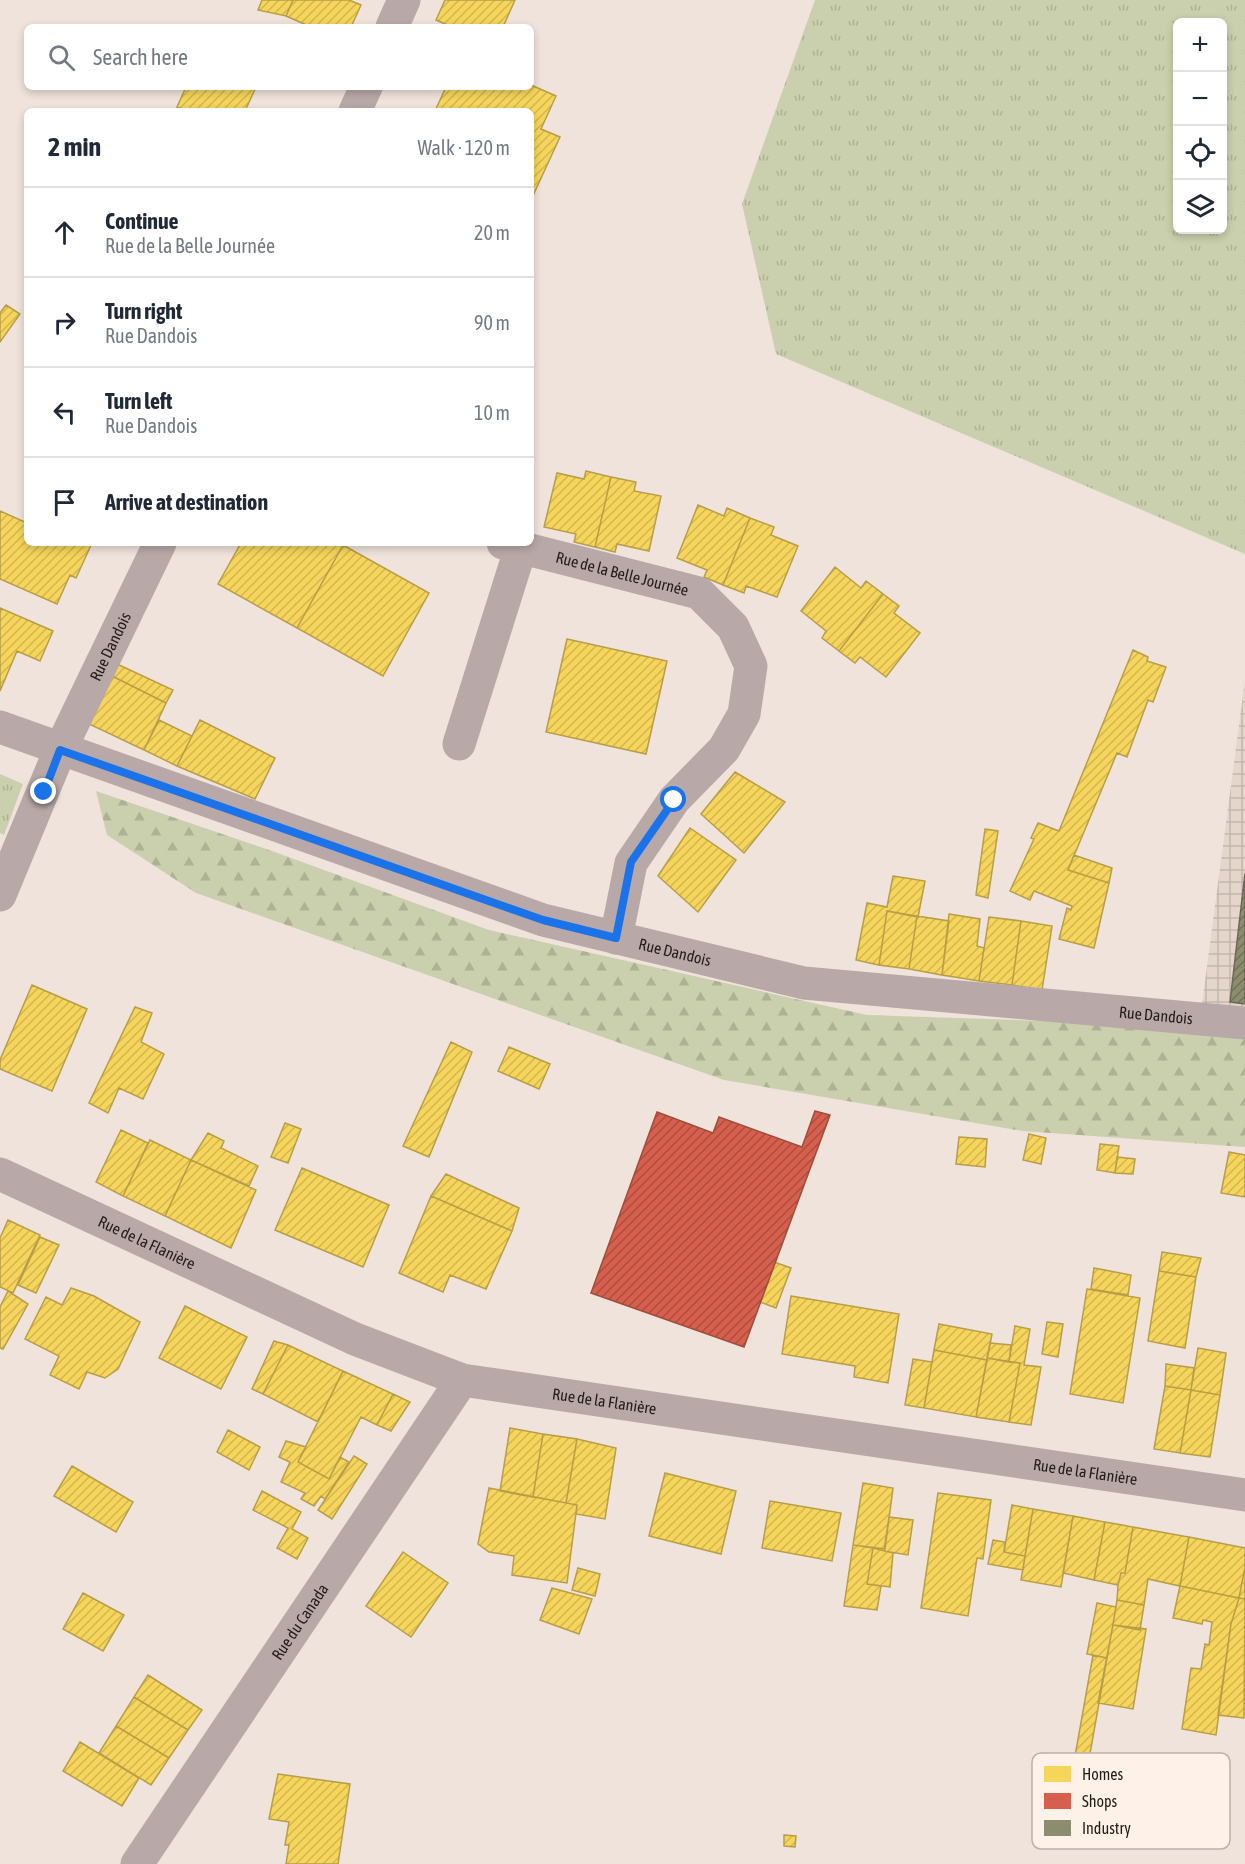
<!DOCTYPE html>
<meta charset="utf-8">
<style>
:root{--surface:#fff;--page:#f6f6f7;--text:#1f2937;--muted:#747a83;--line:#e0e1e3}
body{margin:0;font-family:"Asap Condensed",sans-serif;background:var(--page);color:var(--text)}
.controls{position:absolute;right:18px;top:18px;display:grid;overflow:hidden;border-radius:9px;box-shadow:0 3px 9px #0003}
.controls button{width:54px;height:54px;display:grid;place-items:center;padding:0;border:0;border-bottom:2px solid var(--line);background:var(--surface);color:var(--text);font:30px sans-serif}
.stop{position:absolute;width:18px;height:18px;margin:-14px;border:4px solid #1a73e8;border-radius:50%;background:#fff}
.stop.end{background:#1a73e8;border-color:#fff;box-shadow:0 2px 6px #0008}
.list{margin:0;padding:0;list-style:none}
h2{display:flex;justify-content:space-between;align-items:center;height:78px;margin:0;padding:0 24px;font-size:26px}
h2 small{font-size:20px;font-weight:400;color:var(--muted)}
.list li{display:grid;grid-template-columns:39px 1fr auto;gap:18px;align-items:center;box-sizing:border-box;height:90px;padding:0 24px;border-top:2px solid var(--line)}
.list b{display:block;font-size:22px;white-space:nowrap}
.list p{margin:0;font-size:20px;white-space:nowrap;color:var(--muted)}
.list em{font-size:20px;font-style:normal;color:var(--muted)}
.icon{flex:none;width:33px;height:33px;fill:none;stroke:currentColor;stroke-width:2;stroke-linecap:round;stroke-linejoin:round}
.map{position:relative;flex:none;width:1245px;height:1864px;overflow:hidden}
.search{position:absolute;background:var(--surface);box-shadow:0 3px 9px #0003;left:24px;top:24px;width:510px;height:66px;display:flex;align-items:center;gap:15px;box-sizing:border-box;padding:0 21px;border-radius:9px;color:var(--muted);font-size:22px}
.panel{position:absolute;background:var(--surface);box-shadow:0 3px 9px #0003;left:24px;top:108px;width:510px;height:438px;border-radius:9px}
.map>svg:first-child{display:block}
</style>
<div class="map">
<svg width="1245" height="1864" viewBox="0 0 1245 1864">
<defs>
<pattern id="industrial-grid" width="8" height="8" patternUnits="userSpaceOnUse" patternTransform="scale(1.5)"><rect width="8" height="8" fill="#e4d6ca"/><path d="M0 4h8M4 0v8" fill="none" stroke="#c3b7ad"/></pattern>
<pattern id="grass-tufts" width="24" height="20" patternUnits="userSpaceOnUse" patternTransform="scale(1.5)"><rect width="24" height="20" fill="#cad0ad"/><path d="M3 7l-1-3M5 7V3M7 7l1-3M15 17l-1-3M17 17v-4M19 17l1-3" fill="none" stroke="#adb294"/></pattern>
<pattern id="forest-firs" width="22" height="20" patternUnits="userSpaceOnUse" patternTransform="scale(1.5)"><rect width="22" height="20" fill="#cad0ad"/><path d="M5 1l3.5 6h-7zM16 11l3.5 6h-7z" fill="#adb294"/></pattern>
<pattern id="homes-hatch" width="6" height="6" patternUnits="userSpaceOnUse" patternTransform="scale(1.5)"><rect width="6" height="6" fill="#f6d55c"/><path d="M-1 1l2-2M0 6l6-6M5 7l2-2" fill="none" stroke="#d3b64f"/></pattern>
<pattern id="shops-hatch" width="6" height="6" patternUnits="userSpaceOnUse" patternTransform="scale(1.5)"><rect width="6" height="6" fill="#d6604d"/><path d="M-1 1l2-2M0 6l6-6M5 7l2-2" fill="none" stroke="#ad4e3f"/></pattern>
<pattern id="industry-hatch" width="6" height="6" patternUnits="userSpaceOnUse" patternTransform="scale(1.5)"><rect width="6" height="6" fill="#8c8c6e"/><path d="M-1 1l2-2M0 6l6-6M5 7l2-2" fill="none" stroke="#727259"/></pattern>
</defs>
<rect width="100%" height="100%" fill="#efe3db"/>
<path fill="url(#industrial-grid)" d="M 1245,680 L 1245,1024 L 1200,1019 Z"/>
<path fill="url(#grass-tufts)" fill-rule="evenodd" d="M 815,0 L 1245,0 L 1245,554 L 776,354 L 742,204 ZM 1178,22 L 1222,22 L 1222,230 L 1178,230 Z
M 0,774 L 23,784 L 4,835 L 0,833 Z"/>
<path fill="url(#forest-firs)" d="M 96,791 L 272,851 L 489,930 L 867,1015 L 1142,1024 L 1245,1034 L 1245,1147 L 1023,1131 L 724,1080 L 196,893 L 107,835 Z"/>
<path fill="url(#homes-hatch)" stroke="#b79e47" stroke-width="1.5" d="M 262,0 L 293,0 L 286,16 L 258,10 Z
M 293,0 L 349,0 L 361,5 L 351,27 L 311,27 L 286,16 Z
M 445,0 L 515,0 L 503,27 L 452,27 L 436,20 Z
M 531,85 L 556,96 L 541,129 L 560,137 L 531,200 L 531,111 L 435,111 L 446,87 Z
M 186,87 L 256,87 L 245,111 L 187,111 L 177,107 Z
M 6,305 L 20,314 L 0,342 L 0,313 Z
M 586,471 L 611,477 L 595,547 L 574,542 L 576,534 L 544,527 L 557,473 L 584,479 Z
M 611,477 L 636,482 L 634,491 L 661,496 L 649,551 L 617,544 L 615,552 L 595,547 Z
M 698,505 L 724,516 L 727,508 L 750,518 L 723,585 L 704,577 L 707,570 L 677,558 Z
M 0,511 L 27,523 L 27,543 L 92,543 L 76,578 L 70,575 L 57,604 L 0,579 Z
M 750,518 L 774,527 L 771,535 L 798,546 L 777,597 L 746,586 L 744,593 L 723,585 Z
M 241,543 L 339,543 L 343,545 L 297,628 L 218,584 Z
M 343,545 L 429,593 L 383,676 L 297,628 Z
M 835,567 L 861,588 L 866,581 L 883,594 L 839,651 L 822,638 L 826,631 L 801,611 Z
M 883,594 L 899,606 L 894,613 L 920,633 L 886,677 L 860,657 L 855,663 L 839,651 Z
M 0,608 L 53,631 L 40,661 L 17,651 L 0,691 Z
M 567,639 L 667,661 L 646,754 L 546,732 Z
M 1133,650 L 1148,657 L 1147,661 L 1166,667 L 1153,702 L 1148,700 L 1127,757 L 1117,753 L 1068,870 L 1109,883 L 1094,948 L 1059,939 L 1067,908 L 1071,910 L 1072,906 L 1034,891 L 1030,900 L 1010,891 L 1034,839 L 1031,838 L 1038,823 L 1059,831 Z
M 117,664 L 173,690 L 166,703 L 112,676 Z
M 112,676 L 166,703 L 144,750 L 89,724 Z
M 159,720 L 192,736 L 177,766 L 144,750 Z
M 200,720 L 275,758 L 255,799 L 177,766 Z
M 735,772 L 785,802 L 744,853 L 701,814 Z
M 690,828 L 736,860 L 698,912 L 658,876 Z
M 985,829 L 998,831 L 988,898 L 976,895 Z
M 1074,855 L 1112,868 L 1109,883 L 1068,870 Z
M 893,876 L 925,881 L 918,917 L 887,911 L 879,965 L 856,960 L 867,903 L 887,907 Z
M 887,911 L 917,916 L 909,969 L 879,965 Z
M 949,914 L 980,919 L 977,946 L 984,948 L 979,981 L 942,975 Z
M 917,916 L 949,921 L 942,975 L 909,969 Z
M 989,917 L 1021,921 L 1012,985 L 979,981 Z
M 1021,921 L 1052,926 L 1042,990 L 1012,985 Z
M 32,985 L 87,1009 L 52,1091 L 0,1069 L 0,1060 Z
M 135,1007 L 152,1013 L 141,1042 L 164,1054 L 143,1099 L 119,1088 L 108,1113 L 89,1103 Z
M 451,1042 L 472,1052 L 429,1157 L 403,1146 Z
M 509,1047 L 550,1064 L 539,1089 L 498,1071 Z
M 285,1123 L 301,1129 L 288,1163 L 271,1157 Z
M 121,1130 L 148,1143 L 123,1196 L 96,1182 Z
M 208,1133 L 224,1141 L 221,1148 L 258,1166 L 249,1186 L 191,1160 Z
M 1029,1134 L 1046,1138 L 1041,1164 L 1023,1160 Z
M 959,1137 L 987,1139 L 985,1167 L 956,1164 Z
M 150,1140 L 191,1160 L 165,1216 L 123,1196 Z
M 1100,1144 L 1119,1146 L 1115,1173 L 1097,1170 Z
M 1229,1152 L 1245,1155 L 1245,1197 L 1221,1193 Z
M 1117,1157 L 1135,1159 L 1133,1174 L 1115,1173 Z
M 191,1160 L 256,1190 L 231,1248 L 165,1216 Z
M 302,1168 L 389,1205 L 363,1267 L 275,1230 Z
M 446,1174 L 519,1208 L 512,1231 L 431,1196 Z
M 431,1196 L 512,1231 L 486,1289 L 450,1275 L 443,1292 L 399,1273 Z
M 8,1220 L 40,1235 L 13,1293 L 0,1287 L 0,1238 Z
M 40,1237 L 59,1245 L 36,1293 L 18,1285 Z
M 1162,1252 L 1201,1258 L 1196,1277 L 1159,1271 Z
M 774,1262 L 791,1268 L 776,1308 L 760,1302 Z
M 1094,1268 L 1131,1275 L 1128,1295 L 1091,1289 Z
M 1159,1271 L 1196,1277 L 1185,1348 L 1148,1341 Z
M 71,1288 L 94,1296 L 140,1322 L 118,1369 L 105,1378 L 87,1372 L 79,1389 L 50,1375 L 59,1356 L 25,1339 L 46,1297 L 62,1305 Z
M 1087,1289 L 1140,1298 L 1123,1403 L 1070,1394 Z
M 8,1291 L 28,1304 L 3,1349 L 0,1348 L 0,1307 Z
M 791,1296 L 899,1314 L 888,1383 L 854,1377 L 855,1366 L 782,1354 Z
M 185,1306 L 247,1337 L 221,1389 L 159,1358 Z
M 1047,1322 L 1063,1324 L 1058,1357 L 1042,1354 Z
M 939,1324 L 992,1334 L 987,1360 L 934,1350 Z
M 1015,1326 L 1030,1329 L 1024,1365 L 1041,1367 L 1031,1425 L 1009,1422 L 1020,1363 L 1009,1362 Z
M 274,1341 L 288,1345 L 263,1394 L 252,1389 Z
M 990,1343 L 1011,1345 L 1009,1362 L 987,1358 Z
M 288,1345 L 343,1371 L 318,1422 L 263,1394 Z
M 1198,1348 L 1226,1353 L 1220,1395 L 1191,1390 Z
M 934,1350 L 987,1360 L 976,1417 L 924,1408 Z
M 987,1358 L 1020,1363 L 1009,1422 L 976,1417 Z
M 913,1359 L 932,1362 L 924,1408 L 905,1405 Z
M 1166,1364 L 1194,1368 L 1191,1390 L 1165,1386 Z
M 343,1371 L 393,1394 L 377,1425 L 361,1417 L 329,1479 L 298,1462 Z
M 1165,1386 L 1191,1390 L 1180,1453 L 1154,1449 Z
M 1191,1390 L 1220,1395 L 1210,1457 L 1180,1453 Z
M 393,1394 L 410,1402 L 391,1431 L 377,1425 Z
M 510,1428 L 543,1434 L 533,1497 L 500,1491 Z
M 228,1430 L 260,1447 L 249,1470 L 217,1452 Z
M 543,1434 L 577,1439 L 566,1503 L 533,1497 Z
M 577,1439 L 616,1448 L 605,1519 L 576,1514 L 577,1505 L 566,1503 Z
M 286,1441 L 306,1447 L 298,1462 L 329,1479 L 340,1457 L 349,1462 L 325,1499 L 321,1496 L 314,1506 L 301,1499 L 305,1493 L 281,1482 L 290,1462 L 279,1457 Z
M 354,1456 L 367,1464 L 332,1519 L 318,1510 Z
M 72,1466 L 133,1502 L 116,1532 L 54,1496 Z
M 665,1473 L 736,1491 L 721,1554 L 649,1536 Z
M 863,1483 L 893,1488 L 885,1549 L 853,1545 Z
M 489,1488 L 577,1505 L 567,1583 L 512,1575 L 514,1556 L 489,1552 L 478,1544 Z
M 262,1491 L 301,1512 L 292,1529 L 308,1538 L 297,1559 L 277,1548 L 288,1528 L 253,1510 Z
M 938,1493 L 991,1500 L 983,1559 L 977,1558 L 968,1616 L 921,1608 Z
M 770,1501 L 841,1513 L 832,1561 L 762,1548 Z
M 1012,1505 L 1033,1509 L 1025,1556 L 1004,1552 Z
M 1033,1509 L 1073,1516 L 1061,1587 L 1021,1580 Z
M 1073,1516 L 1105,1522 L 1094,1580 L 1063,1573 Z
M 889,1517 L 913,1520 L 908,1555 L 884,1551 Z
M 1105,1522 L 1133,1527 L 1125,1573 L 1121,1573 L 1118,1585 L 1094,1580 Z
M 1133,1527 L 1189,1537 L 1180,1586 L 1148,1579 L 1144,1605 L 1117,1600 L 1118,1585 L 1121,1573 L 1125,1573 Z
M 1189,1537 L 1245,1548 L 1245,1567 L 1239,1598 L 1180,1586 Z
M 993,1540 L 1005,1542 L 1004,1552 L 1025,1556 L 1023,1570 L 988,1564 Z
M 853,1545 L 873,1548 L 867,1584 L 881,1586 L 877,1610 L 844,1606 Z
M 873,1548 L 893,1553 L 890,1587 L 867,1584 Z
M 403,1552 L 448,1583 L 411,1637 L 366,1606 Z
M 1245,1567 L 1245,1599 L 1239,1598 Z
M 578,1568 L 600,1574 L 595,1596 L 572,1590 Z
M 1180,1586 L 1239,1598 L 1231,1624 L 1216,1735 L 1182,1729 L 1191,1668 L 1201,1669 L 1205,1644 L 1209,1645 L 1212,1622 L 1203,1620 L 1202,1624 L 1173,1618 Z
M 552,1588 L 592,1599 L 579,1634 L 540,1620 Z
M 83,1593 L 124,1615 L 103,1651 L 63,1629 Z
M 1239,1598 L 1245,1599 L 1244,1718 L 1218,1715 L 1231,1624 Z
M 1117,1600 L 1144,1605 L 1140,1630 L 1113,1625 Z
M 1097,1603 L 1116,1607 L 1107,1658 L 1087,1654 Z
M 1113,1625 L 1146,1629 L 1133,1709 L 1098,1703 Z
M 1093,1655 L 1107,1658 L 1078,1821 L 1064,1818 Z
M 148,1675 L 202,1710 L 188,1730 L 134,1697 Z
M 134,1697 L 188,1730 L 169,1758 L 116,1726 Z
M 116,1726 L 169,1758 L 151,1785 L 99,1753 Z
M 80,1742 L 139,1778 L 122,1806 L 63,1771 Z
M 278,1774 L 350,1784 L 338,1864 L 286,1864 L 289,1845 L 285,1845 L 289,1822 L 269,1819 Z
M 784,1835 L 796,1836 L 795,1847 L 784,1846 Z"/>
<path fill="url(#shops-hatch)" stroke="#a04c3d" stroke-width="1.5" d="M 815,1111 L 830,1115 L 744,1347 L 591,1293 L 657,1112 L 713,1133 L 719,1117 L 802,1147 Z"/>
<path fill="url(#industry-hatch)" stroke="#6c6a54" stroke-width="1.5" d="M 1245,873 L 1245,1004 L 1230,1002 Z"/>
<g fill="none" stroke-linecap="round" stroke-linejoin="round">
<g stroke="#b9a8a8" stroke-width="33">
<path d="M 392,27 L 404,0"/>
<path d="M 355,111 L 366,87"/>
<path id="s1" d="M 503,543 L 699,593 L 733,627 L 751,666 L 744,714 L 724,749 L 674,800 L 631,863 L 616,938"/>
<path id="s2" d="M 0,727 L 543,920 L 804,983 L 1245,1023"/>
<path d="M 459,744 L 520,550"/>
<path id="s3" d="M 0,895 L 60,750 L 160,543"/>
<path id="s4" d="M 0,1174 L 355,1339 L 462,1380 L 1245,1495"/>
<path id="s5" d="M 137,1864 L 462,1380"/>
</g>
</g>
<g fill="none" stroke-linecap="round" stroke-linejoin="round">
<path stroke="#1a73e8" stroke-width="8" d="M 44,792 L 60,750 L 543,920 L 616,938 L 631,862 L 674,800"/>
</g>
<g text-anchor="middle" stroke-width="6" stroke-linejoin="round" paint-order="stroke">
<g font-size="16" fill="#231c17" stroke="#fdf1e8">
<text dy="6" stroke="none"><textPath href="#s1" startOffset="123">Rue de la Belle Journée</textPath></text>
<text dy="6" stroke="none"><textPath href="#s3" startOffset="272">Rue Dandois</textPath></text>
<text dy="6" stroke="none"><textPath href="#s2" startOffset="712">Rue Dandois</textPath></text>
<text dy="6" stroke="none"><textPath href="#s2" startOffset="1198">Rue Dandois</textPath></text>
<text dy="6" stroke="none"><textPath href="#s4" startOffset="162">Rue de la Flanière</textPath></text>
<text dy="6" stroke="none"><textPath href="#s4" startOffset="650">Rue de la Flanière</textPath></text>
<text dy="6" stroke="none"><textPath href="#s4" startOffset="1136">Rue de la Flanière</textPath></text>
<text dy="6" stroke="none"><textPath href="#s5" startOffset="292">Rue du Canada</textPath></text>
</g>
</g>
<rect x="1032" y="1753" width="198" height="96" rx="9" fill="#fdf1e8" stroke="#bcb1a9" stroke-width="1.5"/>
<rect x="1044" y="1766" width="27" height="16" fill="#f6d55c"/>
<rect x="1044" y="1793" width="27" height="16" fill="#d6604d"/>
<rect x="1044" y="1820" width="27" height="16" fill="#8c8c6e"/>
<g font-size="16" fill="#231c17">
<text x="1082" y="1780">Homes</text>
<text x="1082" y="1807">Shops</text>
<text x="1082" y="1834">Industry</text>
</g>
</svg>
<div class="controls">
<button>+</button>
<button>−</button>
<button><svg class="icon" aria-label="locate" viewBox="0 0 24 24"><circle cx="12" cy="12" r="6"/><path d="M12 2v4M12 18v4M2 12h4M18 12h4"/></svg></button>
<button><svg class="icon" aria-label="layers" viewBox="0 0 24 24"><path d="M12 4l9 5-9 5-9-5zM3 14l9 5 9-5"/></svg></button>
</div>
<div class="stop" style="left:674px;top:800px"></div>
<div class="stop end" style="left:44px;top:792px"></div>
<div class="search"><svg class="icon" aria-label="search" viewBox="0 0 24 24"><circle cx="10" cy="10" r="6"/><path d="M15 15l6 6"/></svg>Search here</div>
<section class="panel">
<h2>2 min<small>Walk · 120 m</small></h2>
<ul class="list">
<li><svg class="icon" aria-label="ahead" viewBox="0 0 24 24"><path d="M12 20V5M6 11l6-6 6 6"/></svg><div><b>Continue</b><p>Rue de la Belle Journée</p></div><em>20 m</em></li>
<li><svg class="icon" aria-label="right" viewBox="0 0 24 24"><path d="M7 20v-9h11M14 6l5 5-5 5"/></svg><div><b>Turn right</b><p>Rue Dandois</p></div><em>90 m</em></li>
<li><svg class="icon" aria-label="left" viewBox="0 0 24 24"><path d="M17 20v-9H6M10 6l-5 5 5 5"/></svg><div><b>Turn left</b><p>Rue Dandois</p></div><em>10 m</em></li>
<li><svg class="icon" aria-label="arrive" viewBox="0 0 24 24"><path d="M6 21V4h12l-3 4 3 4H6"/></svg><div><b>Arrive at destination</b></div></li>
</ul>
</section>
</div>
